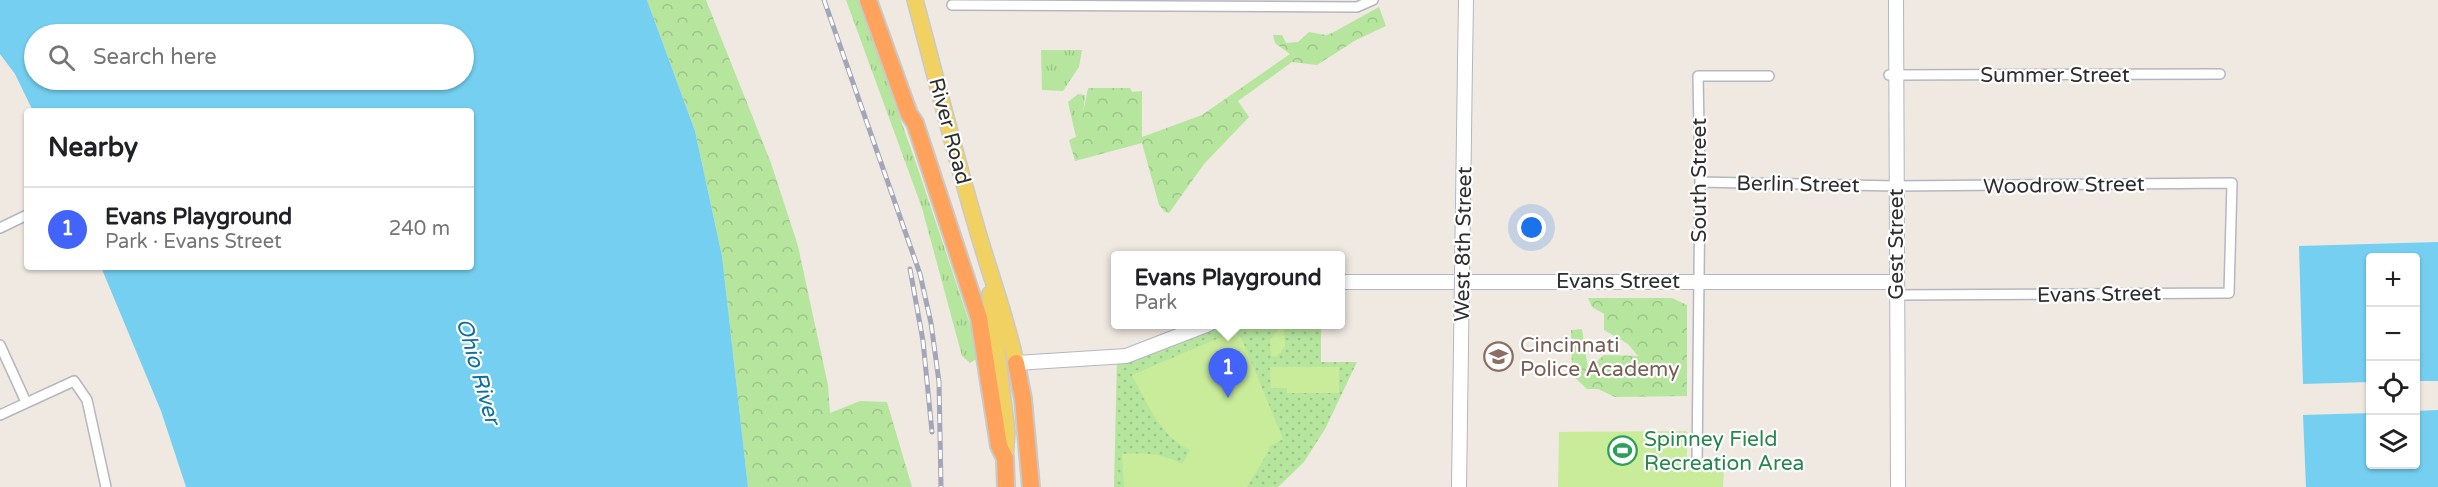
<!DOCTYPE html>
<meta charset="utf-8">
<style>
:root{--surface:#fff;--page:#f2f2f2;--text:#202124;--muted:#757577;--line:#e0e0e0;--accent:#4264fb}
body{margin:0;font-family:"Varela Round",sans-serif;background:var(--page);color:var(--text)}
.controls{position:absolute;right:18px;bottom:18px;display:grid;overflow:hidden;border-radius:6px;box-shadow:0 2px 4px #0004}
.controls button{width:54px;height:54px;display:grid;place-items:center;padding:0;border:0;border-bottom:2px solid var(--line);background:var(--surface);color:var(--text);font:30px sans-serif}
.you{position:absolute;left:1532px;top:228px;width:21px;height:21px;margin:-15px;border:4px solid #fff;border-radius:50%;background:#1a73e8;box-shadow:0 0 0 9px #1a73e833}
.badge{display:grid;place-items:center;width:39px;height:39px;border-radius:50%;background:var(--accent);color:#fff;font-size:20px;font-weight:700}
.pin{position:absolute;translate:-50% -50px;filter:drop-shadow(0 2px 3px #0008)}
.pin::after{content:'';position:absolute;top:32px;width:21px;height:18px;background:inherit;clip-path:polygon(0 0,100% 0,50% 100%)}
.popup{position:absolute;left:1111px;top:251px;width:234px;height:78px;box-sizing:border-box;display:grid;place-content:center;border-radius:6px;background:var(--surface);filter:drop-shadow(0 2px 4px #0005);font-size:20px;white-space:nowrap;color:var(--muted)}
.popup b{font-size:22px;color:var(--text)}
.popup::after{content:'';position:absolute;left:50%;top:100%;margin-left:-12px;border:12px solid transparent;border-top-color:var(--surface)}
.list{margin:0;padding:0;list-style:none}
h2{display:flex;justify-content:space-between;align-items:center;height:78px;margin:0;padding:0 24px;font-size:26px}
h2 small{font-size:20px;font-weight:400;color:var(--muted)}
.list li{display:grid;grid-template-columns:39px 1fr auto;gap:18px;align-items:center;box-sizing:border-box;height:84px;padding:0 24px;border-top:2px solid var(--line)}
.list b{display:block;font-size:22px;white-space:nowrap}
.list p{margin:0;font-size:20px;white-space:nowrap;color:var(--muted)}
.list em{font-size:20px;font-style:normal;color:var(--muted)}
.icon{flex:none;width:33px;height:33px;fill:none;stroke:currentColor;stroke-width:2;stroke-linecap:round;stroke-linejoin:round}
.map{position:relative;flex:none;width:2438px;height:487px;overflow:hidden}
.search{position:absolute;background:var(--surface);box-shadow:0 2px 4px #0004;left:24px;top:24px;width:450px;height:66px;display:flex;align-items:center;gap:15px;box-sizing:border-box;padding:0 21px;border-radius:33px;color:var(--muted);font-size:22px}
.panel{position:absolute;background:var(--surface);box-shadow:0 2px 4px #0004;left:24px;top:108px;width:450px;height:162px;border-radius:6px}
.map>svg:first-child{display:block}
</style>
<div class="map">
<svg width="2438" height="487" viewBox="0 0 2438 487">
<defs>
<pattern id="grass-tufts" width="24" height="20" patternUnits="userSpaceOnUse" patternTransform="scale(1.5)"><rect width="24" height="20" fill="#b6e59e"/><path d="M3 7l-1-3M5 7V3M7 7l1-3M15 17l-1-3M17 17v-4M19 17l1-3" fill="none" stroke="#9dc588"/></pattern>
<pattern id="forest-crowns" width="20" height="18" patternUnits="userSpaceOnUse" patternTransform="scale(1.5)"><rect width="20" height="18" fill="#b6e59e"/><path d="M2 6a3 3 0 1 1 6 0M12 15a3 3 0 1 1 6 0" fill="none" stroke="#9dc588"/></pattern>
<pattern id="park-dots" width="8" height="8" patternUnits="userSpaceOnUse" patternTransform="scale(1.5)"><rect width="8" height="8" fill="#b6e59e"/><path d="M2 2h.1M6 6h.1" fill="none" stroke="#9dc588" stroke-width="1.8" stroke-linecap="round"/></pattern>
</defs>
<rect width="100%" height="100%" fill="#efe9e1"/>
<path fill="url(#grass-tufts)" d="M 846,0 L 858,0 L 916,163 L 973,333 L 978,358 L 970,363 L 962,356 L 922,208 Z
M 1041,50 L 1082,50 L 1079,67 L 1063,91 L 1042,90 Z
M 1078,94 L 1085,95 C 1083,110 1084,126 1076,137 L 1068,102 Z"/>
<path fill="url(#forest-crowns)" d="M 647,0 L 706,0 L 771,163 L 798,246 L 828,385 L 830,413 L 860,401 L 887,402 L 912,487 L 748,487 L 722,256 L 695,131 Z
M 1379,7 L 1386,26 L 1356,40 L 1317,65 L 1292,62 L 1238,101 L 1249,117 L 1204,164 L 1169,213 L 1165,212 L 1159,205 L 1142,143 L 1075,161 L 1069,140 L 1076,137 L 1079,132 L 1088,88 L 1130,88 L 1132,92 L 1142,91 L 1142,137 L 1202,115 L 1290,54 L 1275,43 L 1273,35 L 1282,35 L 1286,43 L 1298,42 L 1309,32 L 1326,35 L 1332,33 Z
M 1588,298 L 1672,298 L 1687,305 L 1687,396 L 1615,397 L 1598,389 L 1587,389 L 1572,375 L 1571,330 L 1582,329 L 1588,369 L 1604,355 L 1638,356 L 1628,344 L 1604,330 L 1604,314 L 1592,307 Z"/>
<path fill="url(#park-dots)" d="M 1321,324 L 1321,362 L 1357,362 L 1325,429 L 1304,462 L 1278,487 L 1114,487 L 1117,357 L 1209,325 Z"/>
<path fill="#c9ec9a" d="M 1280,327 L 1284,331 L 1285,347 L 1276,357 L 1271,356 L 1270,340 Z
M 1233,332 L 1241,337 L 1283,439 L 1268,447 L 1270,449 L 1247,487 L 1124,487 L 1122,454 C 1143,453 1163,453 1182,464 L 1190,450 C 1161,437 1147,404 1132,375 Z
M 1270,367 L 1339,367 L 1339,393 L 1287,393 L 1287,388 L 1271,388 Z
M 1687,431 L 1687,470 L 1724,469 L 1723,487 L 1558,487 L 1559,432 Z"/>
<path fill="#75cff0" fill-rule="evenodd" d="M 0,0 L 647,0 L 695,131 L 722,256 L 748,487 L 186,487 L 161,411 L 101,267 L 471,267 L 471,111 L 33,111 L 15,74 L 0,54 ZM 34,34 L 464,34 L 464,80 L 34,80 Z
M 2438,242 L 2438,381 L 2416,381 L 2416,258 L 2370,258 L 2370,382 L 2303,384 L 2299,246 Z
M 2438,410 L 2438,487 L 2306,487 L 2303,415 L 2370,413 L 2370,464 L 2416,464 L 2416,411 Z"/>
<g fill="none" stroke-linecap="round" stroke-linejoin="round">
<defs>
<path id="street" d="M 952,5 L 1357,7 L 1373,0
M 1889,75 L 2220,74
M 1700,182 L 1895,186 L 2232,183 L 2229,293 L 1896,295
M 0,228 L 27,215
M 0,345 L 26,402
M 0,415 L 74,381 L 87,400 L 106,487
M 1697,465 L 1700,182 L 1698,76 L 1769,76"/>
<path id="secondary" d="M 1896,0 L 1898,487
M 1465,63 L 1466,0
M 1340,282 L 1896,282
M 1016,363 L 1126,356 L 1209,324"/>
<path id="primary" d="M 915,0 C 935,74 953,148 975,222 C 988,269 1006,315 1016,363
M 990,294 L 1007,432 L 1005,458"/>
<path id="highway" d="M 868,0 L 909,114 L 915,123 L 979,318 L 999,446 L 1005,458 L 1006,487
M 1016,363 L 1023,399 L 1031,487"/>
</defs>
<use href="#street" stroke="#b4b7c1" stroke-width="12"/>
<use href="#secondary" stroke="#b4b7c1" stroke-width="16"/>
<use href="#primary" stroke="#c9c9c9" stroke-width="18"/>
<use href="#highway" stroke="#c9c9c9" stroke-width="20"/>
<use href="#street" stroke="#fff" stroke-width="9"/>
<use href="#secondary" stroke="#fff" stroke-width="14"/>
<use href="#primary" stroke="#f2d163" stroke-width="15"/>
<use href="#highway" stroke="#ffa35c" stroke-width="16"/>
<defs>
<path id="rail" d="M 824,0 L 920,274 L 931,323 L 939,382 L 941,487
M 910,269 L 923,341 L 932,432"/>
</defs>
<use href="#rail" stroke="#a3a6b8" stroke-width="5"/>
<use href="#rail" stroke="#fff" stroke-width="3" stroke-dasharray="9" stroke-linecap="butt"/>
<defs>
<path id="secondary-bridge" d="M 1459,487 L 1465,63"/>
</defs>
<use href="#secondary-bridge" stroke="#b4b7c1" stroke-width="16" stroke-linecap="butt"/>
<use href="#secondary-bridge" stroke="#fff" stroke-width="14"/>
</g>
<defs>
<symbol id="university-ring" viewBox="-11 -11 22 22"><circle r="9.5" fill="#fff" stroke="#8d6e63" stroke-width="1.5"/><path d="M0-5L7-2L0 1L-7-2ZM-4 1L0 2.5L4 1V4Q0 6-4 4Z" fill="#8d6e63"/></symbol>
<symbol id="stadium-ring" viewBox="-11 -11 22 22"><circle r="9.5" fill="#fff" stroke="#2e9e5b" stroke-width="1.5"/><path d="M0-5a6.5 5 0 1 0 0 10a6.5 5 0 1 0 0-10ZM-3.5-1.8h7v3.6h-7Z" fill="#2e9e5b"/></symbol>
</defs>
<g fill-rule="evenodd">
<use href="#university-ring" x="1482" y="340" width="33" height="33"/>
<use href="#stadium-ring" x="1606" y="434" width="33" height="33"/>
</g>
<g text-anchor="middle" stroke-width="4.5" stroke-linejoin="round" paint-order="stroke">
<g font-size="21" fill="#2e2e2e" stroke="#fff">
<text x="2055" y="82">Summer Street</text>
<text transform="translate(950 131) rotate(75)" y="7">River Road</text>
<text transform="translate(1699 180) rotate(-90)" y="7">South Street</text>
<text transform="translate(1798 184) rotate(1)" y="7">Berlin Street</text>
<text transform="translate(2064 185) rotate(-1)" y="7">Woodrow Street</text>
<text transform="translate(1463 244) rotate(-89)" y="7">West 8th Street</text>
<text transform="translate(1896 244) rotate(-90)" y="7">Gest Street</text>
<text x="1618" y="288">Evans Street</text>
<text transform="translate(2099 294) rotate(-1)" y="7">Evans Street</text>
</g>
<g font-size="21" fill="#785e54" stroke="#fff" text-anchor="start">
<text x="1520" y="352">Cincinnati<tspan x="1520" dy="24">Police Academy</tspan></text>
</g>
<g font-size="21" fill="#27864d" stroke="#fff" text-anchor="start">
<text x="1644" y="446">Spinney Field<tspan x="1644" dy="24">Recreation Area</tspan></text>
</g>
<g font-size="22" font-style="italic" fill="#0d6fa3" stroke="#fff">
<text transform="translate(479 371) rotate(74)" y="8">Ohio River</text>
</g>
</g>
</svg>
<div class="controls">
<button>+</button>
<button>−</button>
<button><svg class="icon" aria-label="locate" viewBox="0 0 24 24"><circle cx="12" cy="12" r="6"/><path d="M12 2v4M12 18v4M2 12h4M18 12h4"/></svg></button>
<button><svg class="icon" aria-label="layers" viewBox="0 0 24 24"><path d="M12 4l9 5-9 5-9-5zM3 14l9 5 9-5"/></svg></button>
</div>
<div class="you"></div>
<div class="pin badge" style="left:1228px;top:398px">1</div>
<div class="popup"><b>Evans Playground</b>Park</div>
<div class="search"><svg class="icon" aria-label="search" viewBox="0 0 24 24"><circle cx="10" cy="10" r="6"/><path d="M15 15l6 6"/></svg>Search here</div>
<section class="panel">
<h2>Nearby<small></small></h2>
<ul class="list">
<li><span class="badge">1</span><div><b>Evans Playground</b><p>Park · Evans Street</p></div><em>240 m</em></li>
</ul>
</section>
</div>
